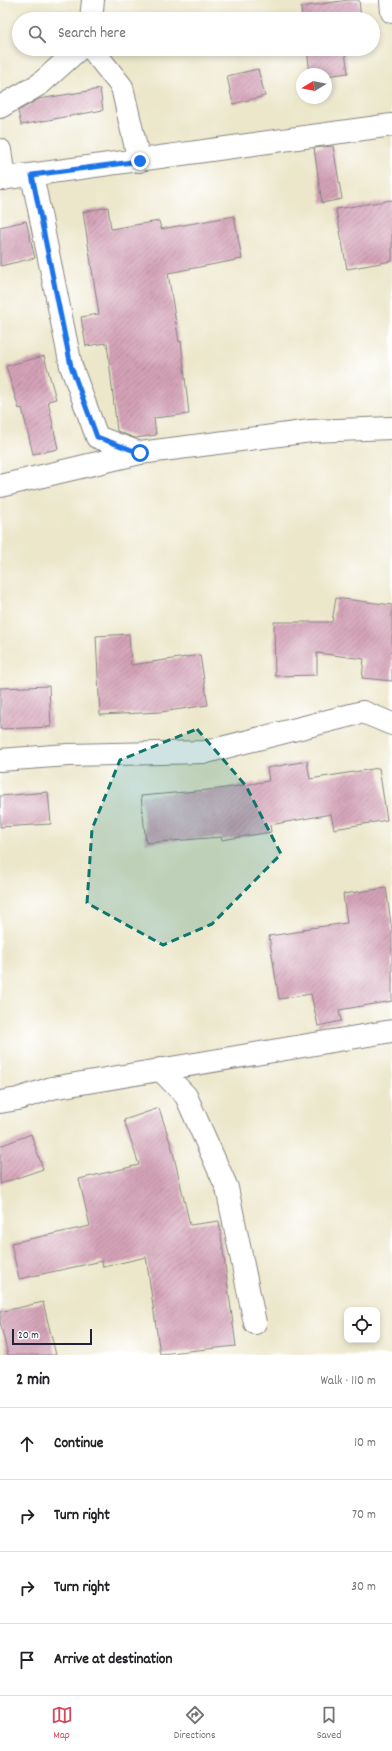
<!DOCTYPE html>
<meta charset="utf-8">
<style>
:root{--surface:#fff;--page:#f6f6f6;--text:#202124;--muted:#757577;--line:#e0e0e0;--accent:#d1495b}
body{margin:0;font-family:Dekko,sans-serif;background:var(--page);color:var(--text)}
.controls{position:absolute;right:12px;bottom:12px;display:grid;overflow:hidden;border-radius:8px;box-shadow:0 2px 6px #0003}
.controls button{width:36px;height:36px;display:grid;place-items:center;padding:0;border:0;border-bottom:1px solid var(--line);background:var(--surface);color:var(--text);font:20px sans-serif}
.compass{position:absolute;left:296px;top:68px;width:36px;height:36px;border-radius:50%;background:var(--surface);box-shadow:0 2px 6px #0003;rotate:260deg}
.scale{position:absolute;left:12px;bottom:10px;width:80px;box-sizing:border-box;padding-left:4px;border:2px solid #22223b;border-top:0;font-size:11px;line-height:14px;white-space:nowrap;color:#22223b;-webkit-text-stroke:3px #fff;paint-order:stroke}
.stop{position:absolute;width:12px;height:12px;margin:-9px;border:3px solid #1a73e8;border-radius:50%;background:#fff}
.stop.end{background:#1a73e8;border-color:#fff;box-shadow:0 1px 4px #0008}
.list{margin:0;padding:0;list-style:none}
h2{display:flex;justify-content:space-between;align-items:center;height:52px;margin:0;padding:0 16px;font-size:17px}
h2 small{font-size:13px;font-weight:400;color:var(--muted)}
.list li{display:grid;grid-template-columns:26px 1fr auto;gap:12px;align-items:center;box-sizing:border-box;height:72px;padding:0 16px;border-top:1px solid var(--line)}
.list b{display:block;font-size:15px;white-space:nowrap}
.list em{font-size:13px;font-style:normal;color:var(--muted)}
.icon{flex:none;width:22px;height:22px;fill:none;stroke:currentColor;stroke-width:2;stroke-linecap:round;stroke-linejoin:round}
.map{position:relative;flex:none;width:392px;height:1355px;overflow:hidden}
.search{position:absolute;background:var(--surface);box-shadow:0 2px 6px #0003;left:12px;right:12px;top:12px;height:44px;display:flex;align-items:center;gap:10px;box-sizing:border-box;padding:0 14px;border-radius:22px;color:var(--muted);font-size:15px}
.sheet{height:340px;background:var(--surface)}
nav{display:flex;justify-content:space-around;align-items:center;box-sizing:border-box;height:56px;border-top:1px solid var(--line);background:var(--surface);font-size:11px;color:var(--muted)}
nav a{display:grid;justify-items:center;gap:2px}
nav .on{color:var(--accent)}
.map>svg:first-child{display:block}
</style>
<div class="map">
<svg width="392" height="1355" viewBox="0 0 392 1355">
<defs>
<pattern id="building-hatch" width="6" height="6" patternUnits="userSpaceOnUse"><rect width="6" height="6" fill="#d4a2b7"/><path d="M-1 1l2-2M0 6l6-6M5 7l2-2" fill="none" stroke="#ac8496"/></pattern>
</defs>
<rect width="100%" height="100%" fill="#fff"/>
<filter id="ink" filterUnits="userSpaceOnUse"><feTurbulence type="fractalNoise" baseFrequency=".025" numOctaves="2"/><feDisplacementMap in="SourceGraphic" scale="8" xChannelSelector="R" yChannelSelector="G"/><feConvolveMatrix kernelMatrix="1 2 1 2 8 2 1 2 1" color-interpolation-filters="sRGB"/></filter>
<filter id="wash" filterUnits="userSpaceOnUse"><feTurbulence type="fractalNoise" baseFrequency=".012" numOctaves="4" result="noise"/><feDisplacementMap in="SourceGraphic" scale="16" xChannelSelector="R" yChannelSelector="G"/><feGaussianBlur stdDeviation="0.9" result="paint"/><feColorMatrix in="noise" values="0 0 0 0 0 0 0 0 0 0 0 0 0 0 0 0 0 1.4 0 .05"/><feComposite in="paint" operator="in"/></filter>
<g filter="url(#wash)">
<rect width="100%" height="100%" fill="#ece7cb"/>
<g id="blocks">
<path fill="url(#building-hatch)" d="M 348,0 L 359,0 L 361,19 L 302,19 L 301,7 Z
M 307,49 L 366,49 L 345,52 L 348,73 L 326,76 L 326,74 L 310,74 Z
M 258,69 L 265,96 L 233,104 L 227,76 Z
M 100,89 L 103,110 L 21,125 L 18,111 L 39,99 Z
M 333,146 L 342,199 L 322,203 L 314,148 Z
M 392,200 L 392,261 L 347,269 L 336,209 Z
M 108,207 L 111,229 L 159,221 L 161,229 L 234,216 L 242,259 L 168,273 L 179,342 L 181,341 L 189,414 L 154,418 L 156,435 L 135,438 L 117,431 L 107,343 L 86,346 L 81,317 L 99,314 L 83,212 Z
M 26,221 L 35,258 L 0,266 L 0,227 Z
M 44,356 L 56,399 L 48,401 L 58,449 L 33,454 L 22,408 L 19,409 L 6,366 Z
M 336,598 L 392,605 L 392,681 L 362,678 L 364,659 L 317,653 L 317,675 L 275,676 L 274,622 L 332,622 Z
M 129,634 L 131,665 L 200,655 L 208,705 L 161,712 L 100,715 L 96,636 Z
M 49,686 L 51,727 L 0,729 L 0,688 Z
M 307,761 L 310,779 L 379,768 L 387,820 L 334,829 L 331,814 L 270,825 L 271,832 L 222,840 L 221,837 L 146,843 L 141,796 L 219,789 L 269,781 L 267,768 Z
M 48,792 L 51,824 L 0,827 L 0,796 Z
M 386,888 L 392,930 L 392,1001 L 339,1010 L 341,1021 L 318,1026 L 311,994 L 279,999 L 269,936 L 303,931 L 303,929 L 347,923 L 343,894 Z
M 159,1108 L 172,1148 L 190,1225 L 219,1221 L 236,1346 L 160,1354 L 146,1257 L 103,1267 L 102,1261 L 19,1279 L 11,1243 L 90,1226 L 79,1179 L 139,1165 L 124,1120 Z
M 31,1134 L 43,1169 L 0,1184 L 0,1146 Z
M 43,1302 L 56,1355 L 8,1355 L 0,1322 L 0,1312 Z"/>
</g>
</g>
<g filter="url(#ink)">
<use href="#blocks" fill-opacity="0" stroke="#878483" stroke-width="1"/>
<g fill="none" stroke-linecap="round" stroke-linejoin="round">
<defs>
<path id="street" d="M 391,0 L 392,12
M 91,19 L 93,0
M 92,49 L 122,87 L 139,161
M 0,107 L 40,84 L 79,49
M 0,150 L 4,179
M 32,175 L 71,366 L 97,437 L 140,453 L 311,431 L 392,428
M 0,179 L 392,125
M 0,486 L 140,453
M 0,760 L 68,755 L 206,752 L 363,712 L 392,724
M 160,1069 L 186,1096 L 227,1188 L 255,1323
M 0,1102 L 18,1099 L 52,1088 L 392,1031"/>
</defs>
<use href="#street" stroke="#878483" stroke-width="24"/>
<use href="#street" stroke="#fff" stroke-width="22"/>
</g>
</g>
<g fill="none" stroke-linecap="round" stroke-linejoin="round" filter="url(#ink)">
<path stroke="#1a73e8" stroke-width="5" d="M 140,161 L 32,175 L 71,366 L 97,437 L 140,453"/>
</g>
<path fill="#0f766e" fill-opacity="0.2" stroke="#0f766e" stroke-width="3" stroke-dasharray="8 5" stroke-linejoin="round" d="M 197,729 L 246,786 L 281,854 L 212,924 L 163,945 L 87,903 L 92,829 L 120,760 Z"/>
</svg>
<div class="controls">
<button><svg class="icon" aria-label="locate" viewBox="0 0 24 24"><circle cx="12" cy="12" r="6"/><path d="M12 2v4M12 18v4M2 12h4M18 12h4"/></svg></button>
</div>
<svg class="compass" viewBox="-18 -18 36 36"><path d="M0-13l5 13h-10z" fill="#e53935"/><path d="M0 13l5-13h-10z" fill="#757577"/></svg>
<div class="scale">20 m</div>
<div class="stop" style="left:140px;top:453px"></div>
<div class="stop end" style="left:140px;top:161px"></div>
<div class="search"><svg class="icon" aria-label="search" viewBox="0 0 24 24"><circle cx="10" cy="10" r="6"/><path d="M15 15l6 6"/></svg>Search here</div>
</div>
<section class="sheet">
<h2>2 min<small>Walk · 110 m</small></h2>
<ul class="list">
<li><svg class="icon" aria-label="ahead" viewBox="0 0 24 24"><path d="M12 20V5M6 11l6-6 6 6"/></svg><div><b>Continue</b></div><em>10 m</em></li>
<li><svg class="icon" aria-label="right" viewBox="0 0 24 24"><path d="M7 20v-9h11M14 6l5 5-5 5"/></svg><div><b>Turn right</b></div><em>70 m</em></li>
<li><svg class="icon" aria-label="right" viewBox="0 0 24 24"><path d="M7 20v-9h11M14 6l5 5-5 5"/></svg><div><b>Turn right</b></div><em>30 m</em></li>
<li><svg class="icon" aria-label="arrive" viewBox="0 0 24 24"><path d="M6 21V4h12l-3 4 3 4H6"/></svg><div><b>Arrive at destination</b></div></li>
</ul>
</section>
<nav>
<a class="on"><svg class="icon" aria-label="map" viewBox="0 0 24 24"><path d="M3 6l6-2 6 2 6-2v14l-6 2-6-2-6 2zM9 4v14M15 6v14"/></svg>Map</a>
<a><svg class="icon" aria-label="directions" viewBox="0 0 24 24"><path d="M12 3l9 9-9 9-9-9zM9 14v-3h6M13 9l2 2-2 2"/></svg>Directions</a>
<a><svg class="icon" aria-label="saved" viewBox="0 0 24 24"><path d="M7 4h10v16l-5-4-5 4z"/></svg>Saved</a>
</nav>
